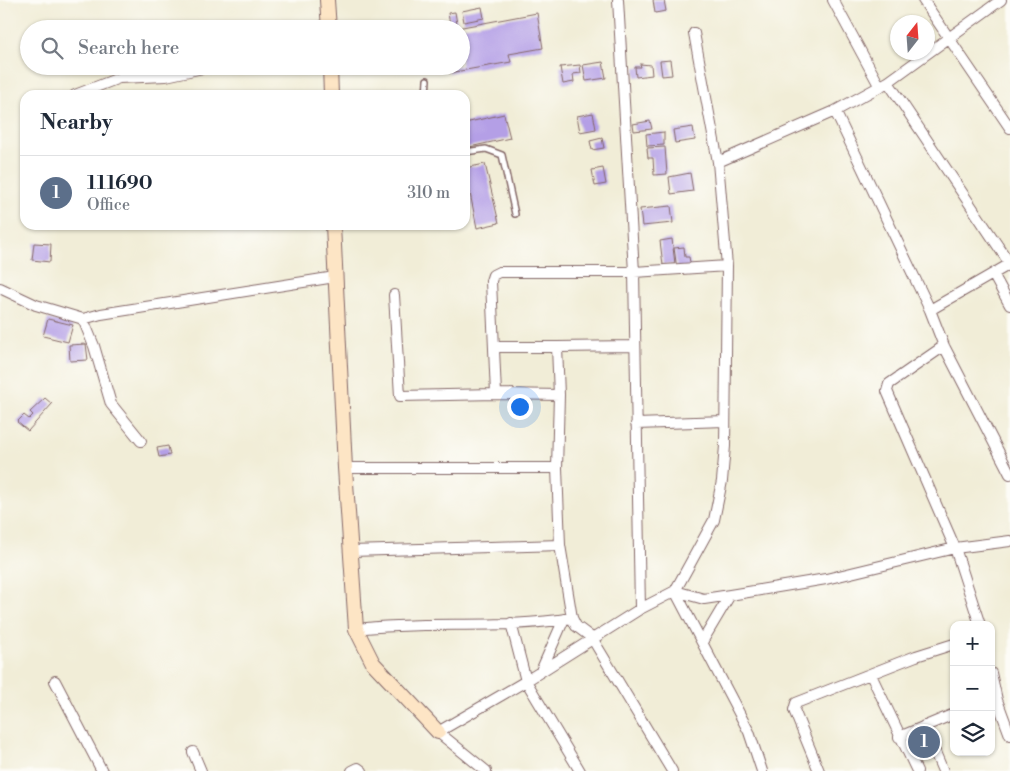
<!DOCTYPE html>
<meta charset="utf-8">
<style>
:root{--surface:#fff;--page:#f6f6f7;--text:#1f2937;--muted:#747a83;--line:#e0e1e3;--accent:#111827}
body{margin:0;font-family:"Libre Bodoni",serif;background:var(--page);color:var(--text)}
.controls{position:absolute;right:15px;bottom:15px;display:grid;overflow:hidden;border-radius:10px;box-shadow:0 1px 4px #0004}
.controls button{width:45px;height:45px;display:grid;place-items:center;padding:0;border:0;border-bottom:1px solid var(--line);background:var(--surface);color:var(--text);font:25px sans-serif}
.compass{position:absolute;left:890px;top:15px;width:45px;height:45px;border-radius:50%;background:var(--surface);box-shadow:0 1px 4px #0004;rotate:17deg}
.you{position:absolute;left:519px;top:406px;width:18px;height:18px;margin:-12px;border:4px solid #fff;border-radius:50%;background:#1a73e8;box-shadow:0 0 0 8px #1a73e833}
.badge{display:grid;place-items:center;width:32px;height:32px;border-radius:50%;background:var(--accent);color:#fff;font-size:16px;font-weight:700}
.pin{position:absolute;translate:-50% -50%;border:2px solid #fff;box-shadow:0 1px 5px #0006}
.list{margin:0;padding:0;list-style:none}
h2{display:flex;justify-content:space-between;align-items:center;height:65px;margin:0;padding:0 20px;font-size:21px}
h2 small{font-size:16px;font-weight:400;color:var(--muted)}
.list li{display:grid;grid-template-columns:32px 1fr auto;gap:15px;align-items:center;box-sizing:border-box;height:75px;padding:0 20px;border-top:1px solid var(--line)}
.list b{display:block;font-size:19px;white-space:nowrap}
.list p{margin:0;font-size:16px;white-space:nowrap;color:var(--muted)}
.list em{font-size:16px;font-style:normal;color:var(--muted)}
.icon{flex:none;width:28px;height:28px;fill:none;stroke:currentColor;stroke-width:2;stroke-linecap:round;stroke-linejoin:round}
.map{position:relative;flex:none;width:1010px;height:771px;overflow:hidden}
.search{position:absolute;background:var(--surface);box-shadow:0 1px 4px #0004;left:20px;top:20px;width:450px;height:55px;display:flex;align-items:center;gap:12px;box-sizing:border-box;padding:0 18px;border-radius:28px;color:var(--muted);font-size:19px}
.panel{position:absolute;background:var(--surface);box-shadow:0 1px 4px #0004;left:20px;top:90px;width:450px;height:140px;border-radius:15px}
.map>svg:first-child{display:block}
</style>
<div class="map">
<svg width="1010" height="771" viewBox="0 0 1010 771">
<rect width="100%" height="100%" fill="#fdfcf7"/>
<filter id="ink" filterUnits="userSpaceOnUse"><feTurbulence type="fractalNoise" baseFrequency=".02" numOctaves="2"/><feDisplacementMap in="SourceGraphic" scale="10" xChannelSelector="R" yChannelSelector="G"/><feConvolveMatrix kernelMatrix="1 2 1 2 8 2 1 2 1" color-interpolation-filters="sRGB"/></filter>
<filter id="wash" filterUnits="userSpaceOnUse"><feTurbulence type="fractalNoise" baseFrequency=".0096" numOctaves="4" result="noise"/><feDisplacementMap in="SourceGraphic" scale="20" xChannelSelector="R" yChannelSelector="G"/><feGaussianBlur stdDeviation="1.12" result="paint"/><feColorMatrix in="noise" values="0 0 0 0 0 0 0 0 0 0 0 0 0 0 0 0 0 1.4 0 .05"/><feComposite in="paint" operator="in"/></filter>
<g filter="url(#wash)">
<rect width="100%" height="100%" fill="#f1edd7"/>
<g id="blocks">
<path fill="#b49fe6" d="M 653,0 L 664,0 L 666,11 L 655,13 Z
M 482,7 L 484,18 L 464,22 L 462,11 Z
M 455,12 L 457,24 L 450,25 L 448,13 Z
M 537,13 L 543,48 L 509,54 L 511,62 L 449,73 L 448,66 L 461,66 L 461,29 L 457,28 Z
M 670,60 L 672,75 L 662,76 L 660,61 Z
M 603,62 L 606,78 L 586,81 L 583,65 Z
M 640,64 L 651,65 L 652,75 L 636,77 L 635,67 L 641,67 Z
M 580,65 L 581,73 L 573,74 L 574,82 L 563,84 L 560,67 Z
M 593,113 L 596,129 L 580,132 L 577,116 Z
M 504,114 L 510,138 L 465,148 L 465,123 Z
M 650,121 L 652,129 L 634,131 L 633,124 Z
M 693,127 L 695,140 L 675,143 L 673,130 Z
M 664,132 L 664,145 L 647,146 L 646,134 Z
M 602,138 L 604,148 L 592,150 L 590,141 Z
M 665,147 L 667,174 L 654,175 L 653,158 L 648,158 L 647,148 Z
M 485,164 L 499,223 L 477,228 L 465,168 Z
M 603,168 L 606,184 L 595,186 L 592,170 Z
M 690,173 L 693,191 L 671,194 L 669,177 Z
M 671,206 L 673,223 L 642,226 L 640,209 Z
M 672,239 L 675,264 L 663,265 L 660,241 Z
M 34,243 L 51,244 L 50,262 L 32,260 Z
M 684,247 L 685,257 L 689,257 L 691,267 L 677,269 L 674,248 Z
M 48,319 L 73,325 L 68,342 L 43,336 Z
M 86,344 L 88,360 L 70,361 L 69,345 Z
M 45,398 L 52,404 L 28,431 L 17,422 L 24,415 L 29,419 L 33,415 L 30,412 Z
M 168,446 L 170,455 L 159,457 L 157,448 Z"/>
</g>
</g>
<g filter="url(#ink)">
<use href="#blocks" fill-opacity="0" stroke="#846767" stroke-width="1"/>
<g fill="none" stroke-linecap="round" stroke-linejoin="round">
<defs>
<path id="lane" d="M 426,95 L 427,80
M 465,152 L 486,149 L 502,155 L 515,214"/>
<path id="street" d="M 618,0 L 634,272 L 640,609
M 833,0 L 880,87
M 923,0 L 1010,128
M 1001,0 L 888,82 L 835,111 L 930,310 L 944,346 L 1010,474
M 888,82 L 1010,264
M 75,95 L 119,78 L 166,76 L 212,66
M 718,162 L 835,111
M 993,274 L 1010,305
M 0,288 L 36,305 L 83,319 L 101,314 L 335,277
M 394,295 L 400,396 L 496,394 L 559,395 L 557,468 L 560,545 L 572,618 L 576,626 L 592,638 L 672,771
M 930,310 L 1010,264
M 83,319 L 94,346 L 111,404 L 141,441
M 944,346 L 889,384 L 887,391 L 955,548 L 980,625
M 494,347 L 557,347
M 496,394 L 491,281 L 493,275 L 499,272 L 634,272 L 727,266
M 559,395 L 557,347 L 634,346
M 636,424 L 725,421
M 345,468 L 557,468
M 351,551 L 560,545
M 675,591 L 704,599 L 730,595 L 826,579 L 955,548 L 1010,541
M 675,591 L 749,732 L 762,771
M 511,623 L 526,681 L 580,771
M 356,629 C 427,620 501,630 572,618
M 702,642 L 730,595
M 541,671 L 564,619
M 991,673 L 997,700 L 1010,735
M 871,675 L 917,771
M 55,681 L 102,771
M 924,726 L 943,771
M 899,737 L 954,714
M 193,752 L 201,771
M 352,771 L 358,768 L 362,771
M 486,771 L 438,732 L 526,681 L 640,609 L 675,591 L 714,520 L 722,481 L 725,446 L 727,266 L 718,162 L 694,33
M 819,771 L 794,710 L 796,703 L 916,656 L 954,644"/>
<path id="secondary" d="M 327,0 L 329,29
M 330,66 L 331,95
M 333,225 L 345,468 L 356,629 L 373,663 L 438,732"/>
</defs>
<use href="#lane" stroke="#846767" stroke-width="8"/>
<use href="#street" stroke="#846767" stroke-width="12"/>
<use href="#secondary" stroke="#846767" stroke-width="16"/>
<use href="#lane" stroke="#fff" stroke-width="5"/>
<use href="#street" stroke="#fff" stroke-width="10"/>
<use href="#secondary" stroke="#fde5c5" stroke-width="14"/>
</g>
</g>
</svg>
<div class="controls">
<button>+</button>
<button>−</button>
<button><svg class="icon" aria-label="layers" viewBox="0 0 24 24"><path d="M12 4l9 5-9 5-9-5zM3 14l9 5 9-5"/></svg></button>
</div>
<svg class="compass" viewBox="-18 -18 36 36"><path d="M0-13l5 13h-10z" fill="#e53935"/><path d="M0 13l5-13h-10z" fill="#747a83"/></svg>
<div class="you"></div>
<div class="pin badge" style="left:924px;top:742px;background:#5c6f8a">1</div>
<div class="search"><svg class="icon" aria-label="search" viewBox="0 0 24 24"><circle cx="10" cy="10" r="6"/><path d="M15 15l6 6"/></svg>Search here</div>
<section class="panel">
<h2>Nearby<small></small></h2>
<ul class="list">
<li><span class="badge" style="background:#5c6f8a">1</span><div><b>111690</b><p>Office</p></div><em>310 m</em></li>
</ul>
</section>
</div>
